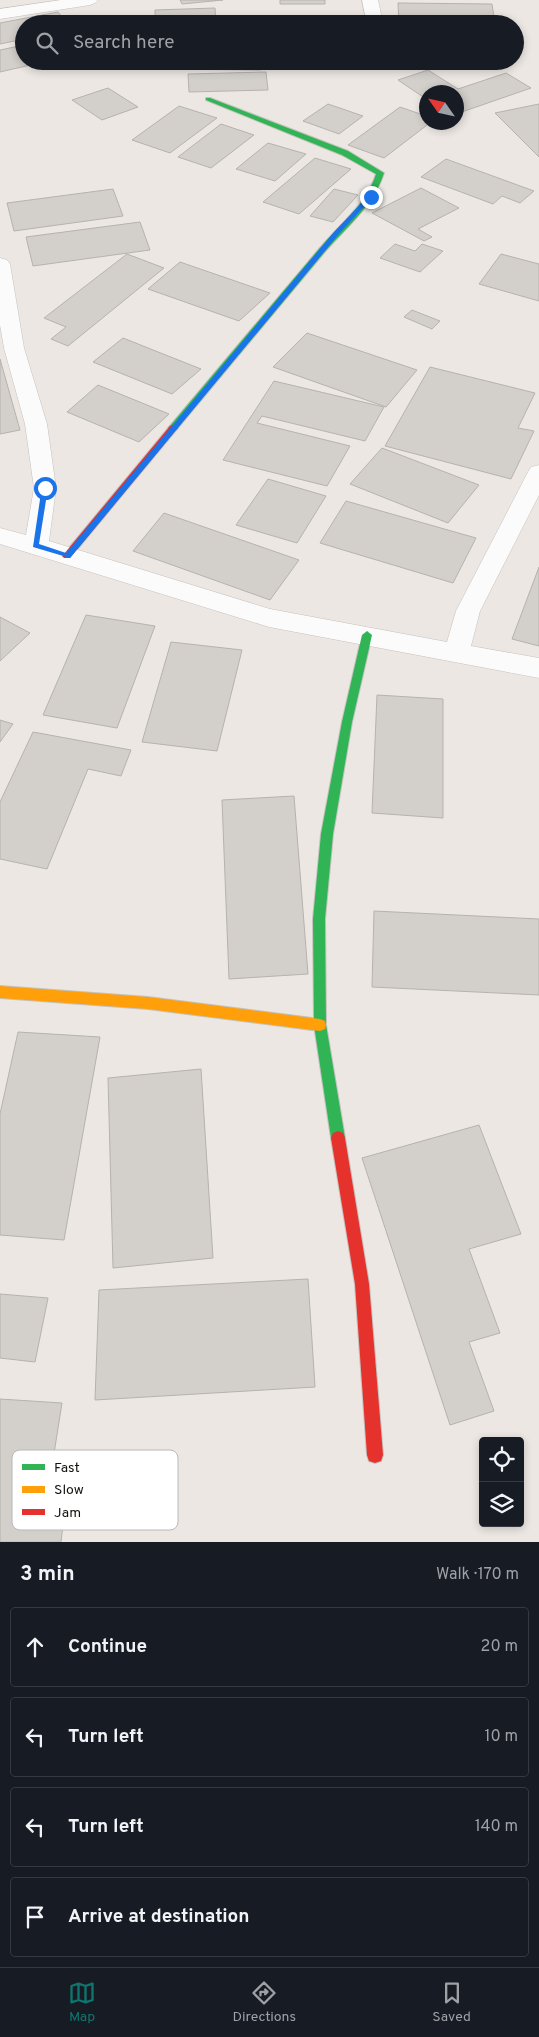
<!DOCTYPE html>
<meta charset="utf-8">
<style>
:root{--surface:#171b24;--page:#242831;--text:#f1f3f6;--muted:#9ea1a6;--line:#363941;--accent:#0f766e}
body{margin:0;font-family:Overpass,sans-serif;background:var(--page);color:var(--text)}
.controls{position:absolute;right:15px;bottom:15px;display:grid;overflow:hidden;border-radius:5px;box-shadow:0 2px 8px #0003}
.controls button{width:45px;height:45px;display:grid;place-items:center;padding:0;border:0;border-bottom:1px solid var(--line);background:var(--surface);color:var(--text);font:25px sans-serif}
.compass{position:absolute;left:419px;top:85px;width:45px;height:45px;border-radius:50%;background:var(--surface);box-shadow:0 2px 8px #0003;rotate:304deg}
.stop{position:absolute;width:15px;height:15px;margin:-11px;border:4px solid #1a73e8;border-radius:50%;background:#fff}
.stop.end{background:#1a73e8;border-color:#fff;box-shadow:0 1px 5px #0008}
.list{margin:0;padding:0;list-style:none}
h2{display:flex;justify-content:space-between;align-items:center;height:65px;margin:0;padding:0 20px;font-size:21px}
h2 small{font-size:16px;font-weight:400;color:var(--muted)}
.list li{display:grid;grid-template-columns:32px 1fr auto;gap:15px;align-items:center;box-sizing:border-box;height:80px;margin:0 10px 10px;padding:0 10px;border:1px solid var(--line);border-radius:5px}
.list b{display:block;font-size:19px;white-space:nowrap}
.list em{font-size:16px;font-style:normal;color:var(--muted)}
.icon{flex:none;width:28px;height:28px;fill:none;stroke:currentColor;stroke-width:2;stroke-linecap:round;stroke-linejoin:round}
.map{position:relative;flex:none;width:539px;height:1542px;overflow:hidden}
.search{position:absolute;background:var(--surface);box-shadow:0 2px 8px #0003;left:15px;right:15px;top:15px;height:55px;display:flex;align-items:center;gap:12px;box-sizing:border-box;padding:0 18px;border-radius:28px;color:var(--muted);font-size:19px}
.sheet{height:425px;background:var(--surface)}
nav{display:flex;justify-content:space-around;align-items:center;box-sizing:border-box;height:70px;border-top:1px solid var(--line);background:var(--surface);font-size:14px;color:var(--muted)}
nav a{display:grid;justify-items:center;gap:2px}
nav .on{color:var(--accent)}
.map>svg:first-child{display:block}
</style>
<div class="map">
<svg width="539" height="1542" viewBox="0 0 539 1542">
<rect width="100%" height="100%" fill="#ece7e2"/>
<path fill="#d3cfcb" stroke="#b6b2ae" d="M 180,0 L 223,0 L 182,4 Z
M 280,0 L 325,0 L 325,4 L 280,4 Z
M 398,3 L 492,4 L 495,24 L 399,24 Z
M 215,8 L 216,24 L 155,24 L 155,10 Z
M 58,12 L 68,24 L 24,24 L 24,39 L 0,44 L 0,23 Z
M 24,45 L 24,61 L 48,61 L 0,72 L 0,50 Z
M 160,61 L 262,61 L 261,70 L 159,69 Z
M 428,70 L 458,89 L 506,73 L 531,88 L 456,114 L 456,92 L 426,92 L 426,99 L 398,80 Z
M 266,72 L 268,90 L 189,92 L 188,74 Z
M 108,88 L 138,107 L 102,120 L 72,100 Z
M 328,104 L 363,116 L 339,134 L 303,121 Z
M 539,104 L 539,157 L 495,113 Z
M 179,106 L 217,118 L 170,153 L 132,140 Z
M 400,107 L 426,116 L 426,122 L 431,122 L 384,158 L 348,145 Z
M 221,124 L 254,135 L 211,168 L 178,157 Z
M 268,143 L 306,154 L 275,181 L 236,169 Z
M 315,158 L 351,169 L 299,214 L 263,202 Z
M 446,159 L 534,191 L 520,203 L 502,196 L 493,204 L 421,177 Z
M 421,188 L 459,208 L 418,229 L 432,237 L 424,241 L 372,213 Z
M 113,189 L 123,216 L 14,231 L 7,203 Z
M 334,189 L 358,195 L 333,222 L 310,216 Z
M 140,222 L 150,250 L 33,266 L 26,237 Z
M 395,244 L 415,251 L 422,244 L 443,251 L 420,272 L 380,258 Z
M 127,254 L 164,268 L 68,346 L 51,339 L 66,327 L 44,318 Z
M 501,254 L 539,264 L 539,301 L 479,284 Z
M 180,262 L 270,293 L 239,321 L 148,289 Z
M 412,310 L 440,321 L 432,329 L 404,317 Z
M 307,333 L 417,370 L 386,407 L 273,367 Z
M 123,338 L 201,369 L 172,394 L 93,362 Z
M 0,359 L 20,430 L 0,434 Z
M 430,367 L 535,393 L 518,428 L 534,431 L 511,479 L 385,446 Z
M 274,381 L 384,407 L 365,441 L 262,416 L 257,423 L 350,446 L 327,486 L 223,460 Z
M 98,385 L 169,414 L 139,442 L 67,412 Z
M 382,448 L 479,485 L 448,523 L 350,484 Z
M 268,479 L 326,496 L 297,543 L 236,525 Z
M 346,501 L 476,538 L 453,583 L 320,543 Z
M 164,513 L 299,560 L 270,600 L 133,551 Z
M 539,567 L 539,646 L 512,639 Z
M 86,615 L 155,626 L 117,728 L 43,715 Z
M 0,617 L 30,633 L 0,661 Z
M 171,642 L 242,650 L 217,751 L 142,742 Z
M 377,695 L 443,699 L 443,818 L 372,813 Z
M 0,720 L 13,724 L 0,742 Z
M 33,732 L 131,750 L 121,776 L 88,769 L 47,869 L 0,859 L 0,802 Z
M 294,796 L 308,974 L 229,979 L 222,800 Z
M 374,911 L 539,919 L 539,995 L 372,987 Z
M 18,1032 L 100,1037 L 64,1240 L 0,1235 L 0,1114 Z
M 201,1069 L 213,1258 L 113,1268 L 108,1078 Z
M 479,1125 L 521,1234 L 469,1249 L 500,1333 L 469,1342 L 494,1411 L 450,1425 L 362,1158 Z
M 308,1279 L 315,1387 L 95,1400 L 99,1290 Z
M 0,1294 L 48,1298 L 35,1362 L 0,1358 Z
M 0,1399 L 62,1403 L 43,1523 L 63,1525 L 61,1542 L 0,1542 Z"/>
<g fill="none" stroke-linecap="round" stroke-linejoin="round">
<defs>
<path id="street" d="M 61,0 L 98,0 L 95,3 L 90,5 L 0,19 L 0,9 Z
M 362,0 L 378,0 L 383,24 L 367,24 Z
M 0,258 L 7,260 L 10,264 L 24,348 L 47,424 L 56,488 L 49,541 L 270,609 L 447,642 L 456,611 L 528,472 L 531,467 L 539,465 L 539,495 L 480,611 L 471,646 L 539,658 L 539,678 L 269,627 L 0,544 L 0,528 L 26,535 L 34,488 L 25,424 L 4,348 L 0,325 Z"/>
<path id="fast" d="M 206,98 L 210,98 L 348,151 L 384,173 C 373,207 345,228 323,254 C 274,313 225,371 176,430 L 173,431 L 168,428 L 170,426 C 220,367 269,308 319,249 C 340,224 366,205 376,174 L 342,155 L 206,100 Z
M 367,631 L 372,635 L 352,722 L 333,834 L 325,919 L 326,1025 L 345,1138 L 343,1143 L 338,1145 L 333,1143 L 331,1138 L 314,1025 L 313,919 L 321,834 L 342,722 L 362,635 Z"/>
<path id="slow" d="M 0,986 L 148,997 L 320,1019 L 325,1021 L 326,1025 L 325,1029 L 320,1031 L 148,1009 L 0,998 Z"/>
<path id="jam" d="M 173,425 L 178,428 L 176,430 L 70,558 L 64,558 L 62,556 L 64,554 L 170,426 Z
M 338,1131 L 343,1133 L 345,1138 L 369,1284 L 383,1455 L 381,1461 L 375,1463 L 369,1461 L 367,1455 L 355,1284 L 331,1138 L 333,1133 Z"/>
</defs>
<use href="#street" stroke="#c5c2be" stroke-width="1"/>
<use href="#fast" stroke="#c5c2be" stroke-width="2"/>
<use href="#slow" stroke="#c5c2be" stroke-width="2"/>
<use href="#jam" stroke="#c5c2be" stroke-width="2"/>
<use href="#street" fill="#fcfbfb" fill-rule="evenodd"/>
<use href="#fast" fill="#30b455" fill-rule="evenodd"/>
<use href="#slow" fill="#ff9f0a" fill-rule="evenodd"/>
<use href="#jam" fill="#e5322d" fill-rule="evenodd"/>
</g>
<path fill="#1a73e8" d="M 369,195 L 373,197 L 338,235 L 70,558 L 33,547 L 42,486 L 48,488 L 39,544 L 66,553 L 334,232 Z"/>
<rect x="12" y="1450" width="166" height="80" rx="8" fill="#fff" stroke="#b9b8b7" stroke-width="1"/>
<rect x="22" y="1464" width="23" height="6" fill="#30b455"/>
<rect x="22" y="1486" width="23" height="7" fill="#ff9f0a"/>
<rect x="22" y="1509" width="23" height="6" fill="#e5322d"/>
<g font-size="14" fill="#15130f">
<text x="54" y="1472">Fast</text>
<text x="54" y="1494">Slow</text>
<text x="54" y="1517">Jam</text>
</g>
</svg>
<div class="controls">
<button><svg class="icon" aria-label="locate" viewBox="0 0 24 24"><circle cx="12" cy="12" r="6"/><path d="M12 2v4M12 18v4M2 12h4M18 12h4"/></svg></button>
<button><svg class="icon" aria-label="layers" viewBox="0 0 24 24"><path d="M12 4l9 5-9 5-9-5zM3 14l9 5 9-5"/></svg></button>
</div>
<svg class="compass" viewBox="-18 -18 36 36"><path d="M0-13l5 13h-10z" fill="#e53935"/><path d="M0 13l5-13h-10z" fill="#9ea1a6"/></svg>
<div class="stop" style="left:45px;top:488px"></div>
<div class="stop end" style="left:371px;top:197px"></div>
<div class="search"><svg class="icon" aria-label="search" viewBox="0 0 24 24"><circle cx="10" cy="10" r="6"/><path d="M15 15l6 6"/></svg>Search here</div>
</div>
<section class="sheet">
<h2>3 min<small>Walk · 170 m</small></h2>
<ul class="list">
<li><svg class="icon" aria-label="ahead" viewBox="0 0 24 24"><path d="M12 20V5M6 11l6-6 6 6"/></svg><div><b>Continue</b></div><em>20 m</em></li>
<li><svg class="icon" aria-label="left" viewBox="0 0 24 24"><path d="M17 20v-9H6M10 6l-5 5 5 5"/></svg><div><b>Turn left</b></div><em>10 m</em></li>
<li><svg class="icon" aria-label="left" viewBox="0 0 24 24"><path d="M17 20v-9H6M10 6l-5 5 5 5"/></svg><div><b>Turn left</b></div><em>140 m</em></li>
<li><svg class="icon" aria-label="arrive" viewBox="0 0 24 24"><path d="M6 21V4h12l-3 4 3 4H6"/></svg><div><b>Arrive at destination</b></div></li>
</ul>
</section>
<nav>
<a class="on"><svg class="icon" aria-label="map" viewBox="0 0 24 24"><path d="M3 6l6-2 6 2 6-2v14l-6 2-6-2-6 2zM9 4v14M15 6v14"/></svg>Map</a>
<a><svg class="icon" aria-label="directions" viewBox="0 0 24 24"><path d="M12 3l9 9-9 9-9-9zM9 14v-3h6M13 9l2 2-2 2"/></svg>Directions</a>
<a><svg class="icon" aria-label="saved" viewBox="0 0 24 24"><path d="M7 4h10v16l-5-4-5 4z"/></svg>Saved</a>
</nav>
